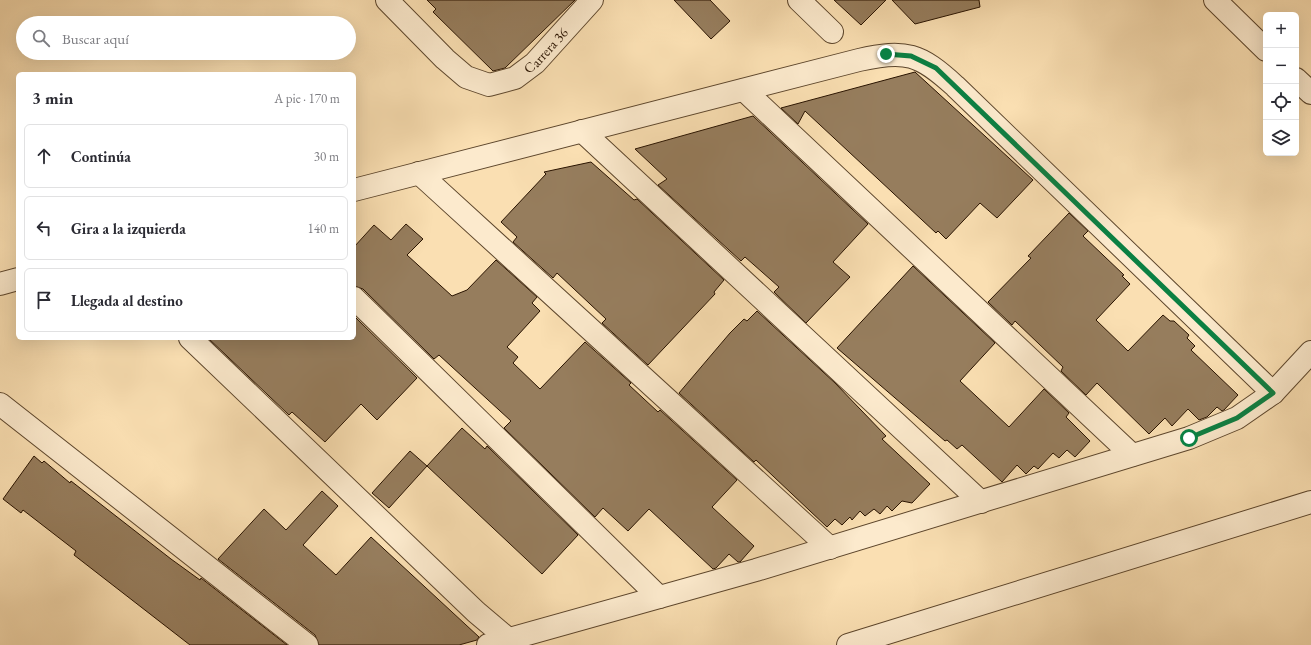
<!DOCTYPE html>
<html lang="es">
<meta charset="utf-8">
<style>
:root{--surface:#fff;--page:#f7f7f7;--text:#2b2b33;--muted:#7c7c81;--line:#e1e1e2}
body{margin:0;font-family:"EB Garamond",serif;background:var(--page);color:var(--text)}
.controls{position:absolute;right:12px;top:12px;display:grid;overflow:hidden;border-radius:6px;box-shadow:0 4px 16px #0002}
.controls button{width:36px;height:36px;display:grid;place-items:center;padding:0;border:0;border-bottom:1px solid var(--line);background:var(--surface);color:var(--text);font:20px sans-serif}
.stop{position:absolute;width:12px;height:12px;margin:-9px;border:3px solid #0b8043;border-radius:50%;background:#fff}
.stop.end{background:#0b8043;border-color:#fff;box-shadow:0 1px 4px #0008}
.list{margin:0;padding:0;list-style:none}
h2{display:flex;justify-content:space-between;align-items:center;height:52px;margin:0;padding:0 16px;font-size:17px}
h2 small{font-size:13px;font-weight:400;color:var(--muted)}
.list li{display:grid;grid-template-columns:26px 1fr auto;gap:12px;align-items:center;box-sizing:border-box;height:64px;margin:0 8px 8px;padding:0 8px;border:1px solid var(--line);border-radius:6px}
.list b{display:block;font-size:15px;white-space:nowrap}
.list em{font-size:13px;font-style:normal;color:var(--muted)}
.icon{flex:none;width:22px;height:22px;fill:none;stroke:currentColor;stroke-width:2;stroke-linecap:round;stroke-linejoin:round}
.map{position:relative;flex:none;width:1311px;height:645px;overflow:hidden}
.search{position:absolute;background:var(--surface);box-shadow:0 4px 16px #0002;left:16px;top:16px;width:340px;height:44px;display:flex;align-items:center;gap:10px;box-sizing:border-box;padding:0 14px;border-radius:22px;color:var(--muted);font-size:15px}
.panel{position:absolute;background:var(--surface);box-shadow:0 4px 16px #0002;left:16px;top:72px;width:340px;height:268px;border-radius:6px}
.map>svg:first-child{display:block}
</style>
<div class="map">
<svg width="1311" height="645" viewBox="0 0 1311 645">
<rect width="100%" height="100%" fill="#fadfb2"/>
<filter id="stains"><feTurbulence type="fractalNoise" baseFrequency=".005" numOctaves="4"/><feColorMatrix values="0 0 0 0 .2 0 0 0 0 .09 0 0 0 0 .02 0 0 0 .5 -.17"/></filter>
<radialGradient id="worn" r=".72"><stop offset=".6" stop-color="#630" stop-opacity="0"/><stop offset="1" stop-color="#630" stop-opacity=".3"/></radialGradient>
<path fill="#967d5d" stroke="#291300" d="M 427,0 L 575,0 L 505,68 L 493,71 L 433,12 L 436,9 Z
M 674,0 L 710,0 L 730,21 L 711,39 Z
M 834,0 L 886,0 L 861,25 Z
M 892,0 L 979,0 L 980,7 L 915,24 Z
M 915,72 L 1033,180 L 997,218 L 980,203 L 946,239 L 938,231 L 936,233 L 805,111 L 798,124 L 781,108 Z
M 753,116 L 868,224 L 833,262 L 850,277 L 806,323 L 774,292 L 779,287 L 745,257 L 741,261 L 658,185 L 667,179 L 635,149 Z
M 591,162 L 634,200 L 637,199 L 724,280 L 714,292 L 715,294 L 648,365 L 602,323 L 606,319 L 557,273 L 553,278 L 513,242 L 517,237 L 501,222 L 546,174 L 544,172 Z
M 1069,213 L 1088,231 L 1083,236 L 1124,275 L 1122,276 L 1130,284 L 1096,320 L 1128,351 L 1163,315 L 1170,321 L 1174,321 L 1189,335 L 1187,338 L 1195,346 L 1191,350 L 1238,395 L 1224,410 L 1222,411 L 1217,407 L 1207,417 L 1199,420 L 1188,409 L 1172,426 L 1165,418 L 1149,434 L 1097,383 L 1086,395 L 1061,371 L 1063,367 L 1015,321 L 1012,325 L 988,302 L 1031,258 L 1028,256 Z
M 406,224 L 423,239 L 407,255 L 452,296 L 467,290 L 496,260 L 537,297 L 532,303 L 540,311 L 507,347 L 518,357 L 513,363 L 540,389 L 585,342 L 631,383 L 629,385 L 658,412 L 660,410 L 737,480 L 712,507 L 754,546 L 740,562 L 738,562 L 729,554 L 716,568 L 713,569 L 649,509 L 628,531 L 603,508 L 595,517 L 504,428 L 511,421 L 439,355 L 434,359 L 363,289 L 354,286 L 354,247 L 374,225 L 391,240 Z
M 913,266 L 995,343 L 960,381 L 1009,427 L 1044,389 L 1069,413 L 1066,417 L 1090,441 L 1075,457 L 1067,450 L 1059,458 L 1053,453 L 1038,469 L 1034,466 L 1026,474 L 1017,465 L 1002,482 L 962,445 L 957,449 L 947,440 L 945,441 L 837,348 Z
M 757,311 L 835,383 L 886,436 L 882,439 L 930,484 L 912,503 L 902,501 L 892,511 L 887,506 L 880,514 L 874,509 L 865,516 L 860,511 L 852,520 L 850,517 L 842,525 L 835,519 L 827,527 L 756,460 L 754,462 L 679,393 L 730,333 L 744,319 L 747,321 Z
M 354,316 L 417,378 L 377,420 L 361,404 L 325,442 L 292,412 L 289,415 L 208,338 L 354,338 Z
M 462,428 L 485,449 L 487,446 L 578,535 L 542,574 L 427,466 Z
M 410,451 L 427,466 L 389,508 L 372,493 Z
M 34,456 L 42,463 L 44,461 L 70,483 L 71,481 L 171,559 L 200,580 L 201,578 L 287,645 L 190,645 L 74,555 L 76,551 L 23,510 L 21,513 L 3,499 Z
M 322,491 L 338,506 L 303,545 L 336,575 L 371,537 L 479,637 L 477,640 L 459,645 L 319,645 L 315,635 L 218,559 L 264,509 L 286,530 Z"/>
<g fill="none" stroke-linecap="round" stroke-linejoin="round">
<defs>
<g id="street">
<path id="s1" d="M 387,0 L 445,59 L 466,77 L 489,85 L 515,78 L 535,63 L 592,0"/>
<path d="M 799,0 L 832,32"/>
<path d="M 1215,0 L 1266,50"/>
<path d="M 1296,79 L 1311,93"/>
<path d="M 744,90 L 1132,455"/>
<path d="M 582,131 L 981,502"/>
<path d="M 419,173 L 830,548"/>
<path d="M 354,190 L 859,60 C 906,49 920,54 955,86 L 1273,393"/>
<path d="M 0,284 L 18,279"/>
<path d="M 354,298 L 659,597"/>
<path d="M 190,338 L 476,612 L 508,639"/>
<path d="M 0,404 L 307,645"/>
<path d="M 488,645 L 756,570 L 1189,438 L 1237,418 L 1273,393 L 1311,352"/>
<path d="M 848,645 L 1311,502"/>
</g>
</defs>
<use href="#street" stroke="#5d462c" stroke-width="24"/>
<use href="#street" stroke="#fceacd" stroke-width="22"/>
</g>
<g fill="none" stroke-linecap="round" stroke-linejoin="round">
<path stroke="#0b8043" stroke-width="5" d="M 886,54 L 911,56 L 936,68 L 1273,393 L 1237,418 L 1189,438"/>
</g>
<g text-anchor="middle" stroke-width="3.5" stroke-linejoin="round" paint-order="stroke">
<g font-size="14" fill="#291300" stroke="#fceacd">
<text dy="5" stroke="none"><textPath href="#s1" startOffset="203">Carrera 36</textPath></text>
</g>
</g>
<rect width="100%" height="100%" filter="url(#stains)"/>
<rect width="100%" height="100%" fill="url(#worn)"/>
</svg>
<div class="controls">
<button>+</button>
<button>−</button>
<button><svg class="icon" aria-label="locate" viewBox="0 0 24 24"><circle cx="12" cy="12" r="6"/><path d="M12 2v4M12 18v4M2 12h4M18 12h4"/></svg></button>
<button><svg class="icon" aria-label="layers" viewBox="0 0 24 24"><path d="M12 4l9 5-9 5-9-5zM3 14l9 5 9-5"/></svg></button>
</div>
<div class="stop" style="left:1189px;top:438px"></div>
<div class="stop end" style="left:886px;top:54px"></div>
<div class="search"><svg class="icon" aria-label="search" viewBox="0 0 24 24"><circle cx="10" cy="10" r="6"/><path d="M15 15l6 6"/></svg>Buscar aquí</div>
<section class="panel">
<h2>3 min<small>A pie · 170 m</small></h2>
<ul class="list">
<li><svg class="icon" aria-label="ahead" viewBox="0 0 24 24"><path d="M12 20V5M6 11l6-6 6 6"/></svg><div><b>Continúa</b></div><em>30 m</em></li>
<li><svg class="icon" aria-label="left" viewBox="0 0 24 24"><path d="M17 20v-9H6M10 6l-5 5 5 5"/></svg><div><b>Gira a la izquierda</b></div><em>140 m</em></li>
<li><svg class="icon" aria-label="arrive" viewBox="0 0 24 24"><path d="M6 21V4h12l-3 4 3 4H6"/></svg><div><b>Llegada al destino</b></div></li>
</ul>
</section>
</div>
